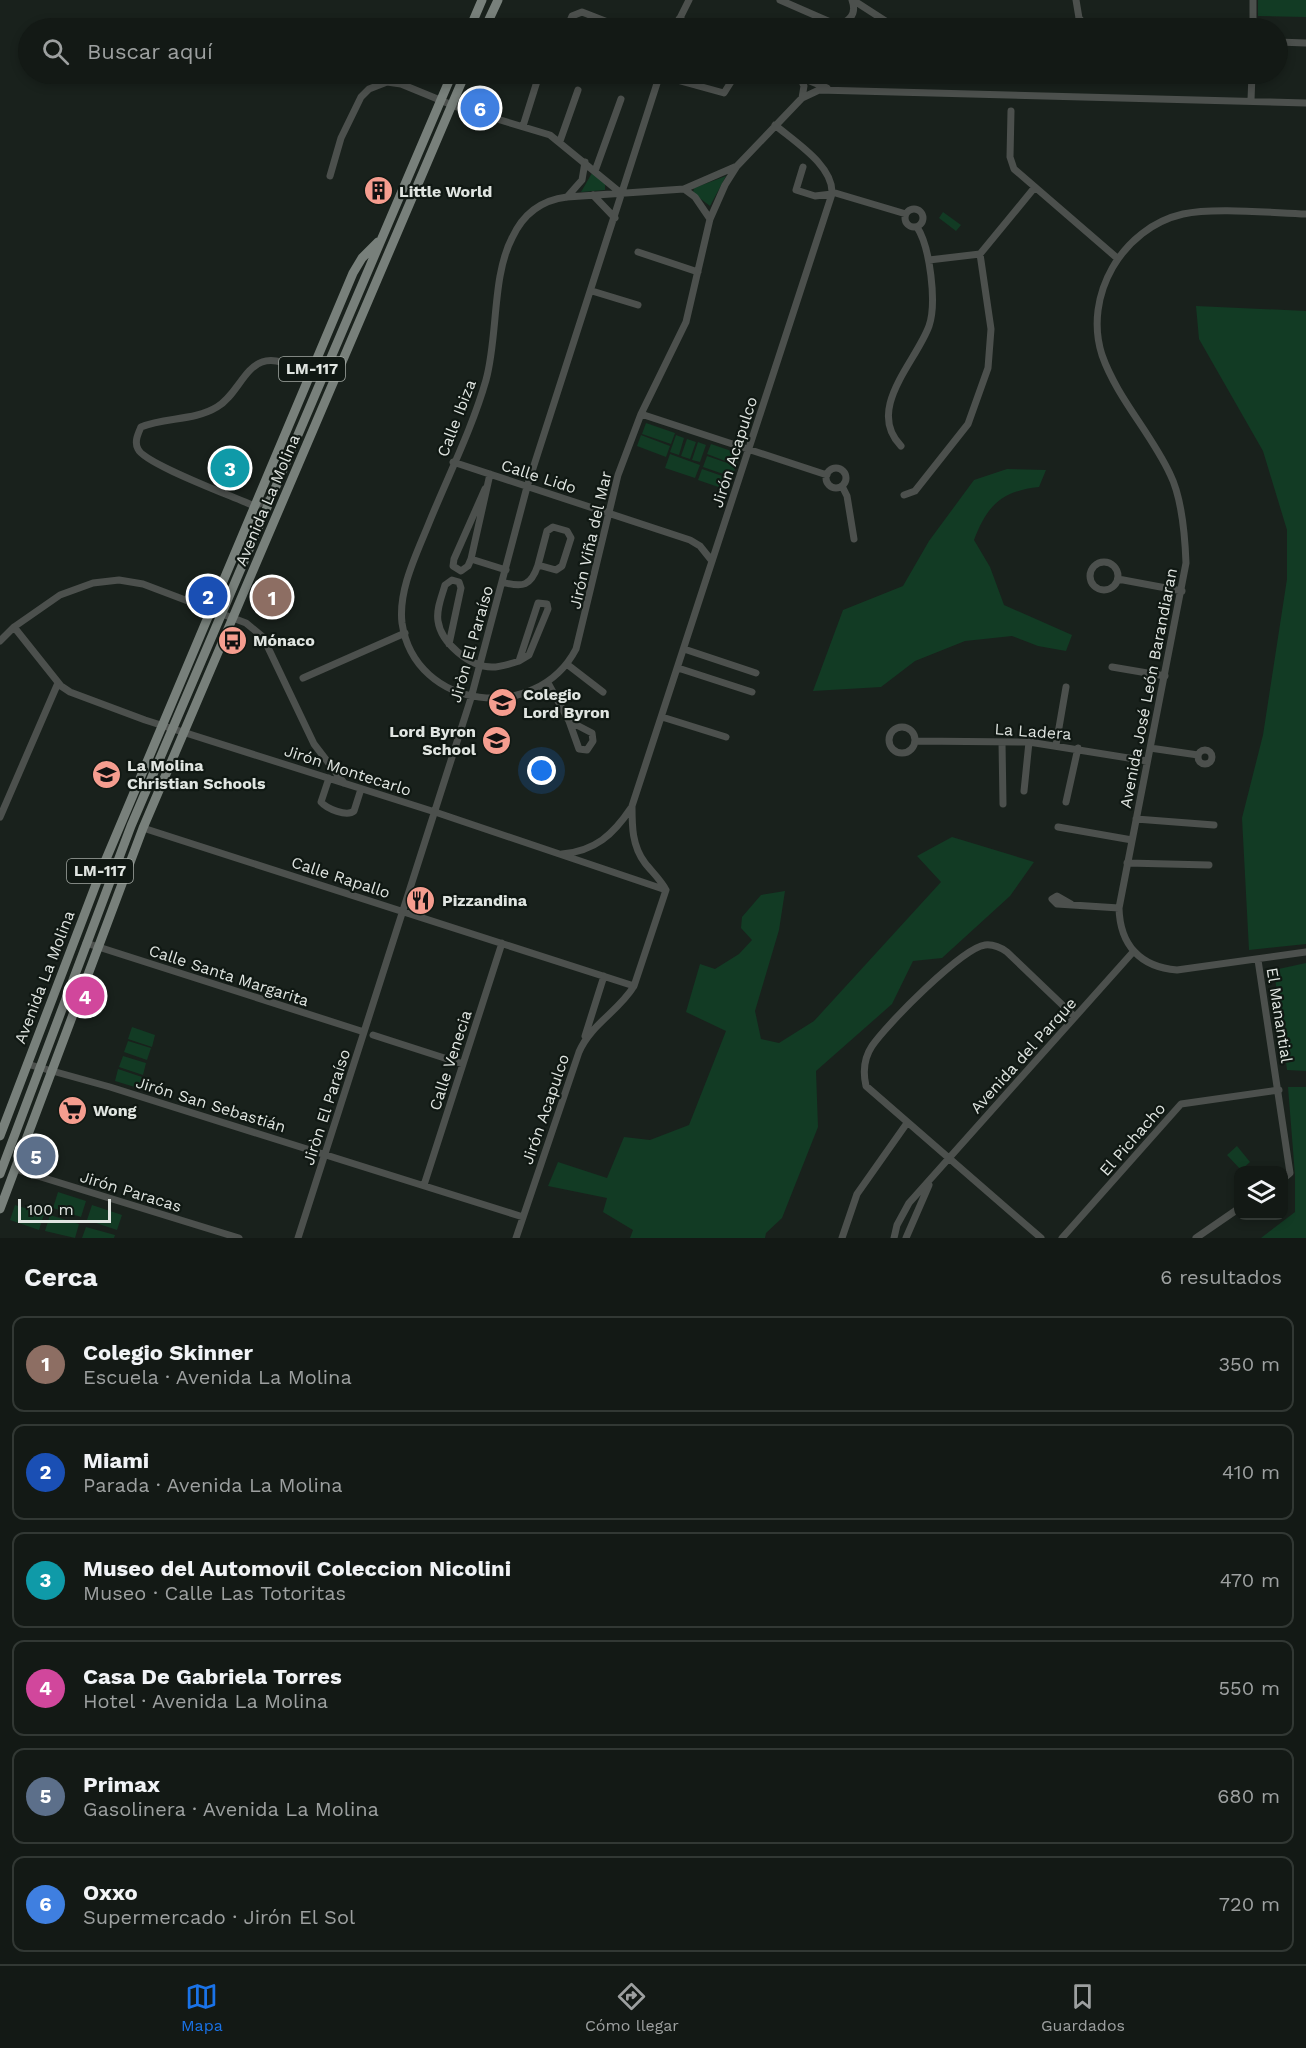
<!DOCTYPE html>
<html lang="es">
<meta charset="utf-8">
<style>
:root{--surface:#131915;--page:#1c221e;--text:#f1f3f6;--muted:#9da0a0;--line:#323834;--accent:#1a73e8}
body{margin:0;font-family:"Work Sans",sans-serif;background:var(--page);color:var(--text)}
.controls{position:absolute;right:18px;bottom:18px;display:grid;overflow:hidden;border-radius:12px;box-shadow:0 3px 9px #0003}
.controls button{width:54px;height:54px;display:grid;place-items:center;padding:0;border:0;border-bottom:2px solid var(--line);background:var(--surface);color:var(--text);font:30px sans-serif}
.scale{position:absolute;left:18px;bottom:15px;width:93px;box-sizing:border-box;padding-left:6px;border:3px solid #e0e5e1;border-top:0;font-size:16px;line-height:21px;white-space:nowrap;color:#e0e5e1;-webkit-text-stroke:4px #101813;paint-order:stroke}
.you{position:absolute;left:542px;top:771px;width:21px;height:21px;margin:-15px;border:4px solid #fff;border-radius:50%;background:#1a73e8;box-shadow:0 0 0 9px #1a73e833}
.badge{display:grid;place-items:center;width:39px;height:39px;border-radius:50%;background:var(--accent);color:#fff;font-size:20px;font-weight:700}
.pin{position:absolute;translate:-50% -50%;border:3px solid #fff;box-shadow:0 2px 6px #0006}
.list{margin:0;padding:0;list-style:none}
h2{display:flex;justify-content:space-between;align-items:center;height:78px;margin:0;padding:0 24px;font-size:26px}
h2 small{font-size:20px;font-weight:400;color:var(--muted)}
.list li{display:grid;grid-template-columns:39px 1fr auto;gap:18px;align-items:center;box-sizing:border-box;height:96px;margin:0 12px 12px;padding:0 12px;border:2px solid var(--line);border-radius:12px}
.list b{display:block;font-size:22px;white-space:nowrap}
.list p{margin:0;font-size:20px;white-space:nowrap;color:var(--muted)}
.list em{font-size:20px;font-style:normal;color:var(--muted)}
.icon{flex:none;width:33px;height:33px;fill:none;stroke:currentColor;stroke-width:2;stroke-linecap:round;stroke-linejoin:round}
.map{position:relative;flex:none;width:1306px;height:1238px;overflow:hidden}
.search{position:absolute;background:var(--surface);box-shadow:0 3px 9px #0003;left:18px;right:18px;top:18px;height:66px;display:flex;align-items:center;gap:15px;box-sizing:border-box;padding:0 21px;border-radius:33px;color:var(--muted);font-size:22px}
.sheet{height:726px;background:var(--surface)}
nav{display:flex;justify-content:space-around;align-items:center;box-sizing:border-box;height:84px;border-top:2px solid var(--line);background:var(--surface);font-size:16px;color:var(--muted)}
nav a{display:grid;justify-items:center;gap:3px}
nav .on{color:var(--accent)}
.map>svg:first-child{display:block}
</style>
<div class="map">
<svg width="1306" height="1238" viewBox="0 0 1306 1238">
<rect width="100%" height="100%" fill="#19211c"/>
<path fill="#123b24" d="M 1258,0 L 1306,0 L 1306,17 L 1258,16 Z
M 592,173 L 605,184 L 605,190 L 581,192 Z
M 726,176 L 710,206 L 693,193 L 694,188 Z
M 943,212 L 961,225 L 956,231 L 939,218 Z
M 1196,306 L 1306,311 L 1306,944 L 1249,950 L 1242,818 L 1263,735 L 1287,579 L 1287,530 L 1263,451 L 1199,339 Z
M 646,423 L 675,433 L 671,444 L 642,434 Z
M 641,435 L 670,446 L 666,457 L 637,446 Z
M 676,435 L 684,438 L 679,455 L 670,452 Z
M 687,439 L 696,442 L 690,459 L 681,456 Z
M 698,442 L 706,445 L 700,462 L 692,460 Z
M 711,444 L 740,454 L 736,465 L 707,454 Z
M 670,454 L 700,465 L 695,478 L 665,468 Z
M 707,456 L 736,466 L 732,477 L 703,467 Z
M 702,469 L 731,479 L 727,490 L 698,480 Z
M 1007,469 L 1046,470 L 1039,487 C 1001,491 987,506 974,540 L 990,567 L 1004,605 L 1072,635 L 1066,651 L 1038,646 L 1012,636 L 965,641 L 915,661 L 881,687 L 813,691 L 843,610 L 903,586 L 929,541 L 974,480 Z
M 952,837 L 1034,862 L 1010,896 L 942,958 L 913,961 L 892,1004 L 816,1071 L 818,1127 L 782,1218 L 766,1233 L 765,1238 L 630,1238 L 633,1230 L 603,1212 L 607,1198 L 548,1186 L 558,1162 L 607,1178 L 624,1137 L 650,1140 L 689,1125 L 726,1031 L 686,1012 L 700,964 L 715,969 L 739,954 L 752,940 L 741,928 L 742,917 L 761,895 L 785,891 L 779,930 L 755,1011 L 761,1039 L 779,1043 L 814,1021 L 941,882 L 917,856 Z
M 1306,963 L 1306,1071 L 1287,1070 L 1274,970 Z
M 132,1027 L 155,1035 L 152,1047 L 128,1039 Z
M 128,1041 L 151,1048 L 147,1060 L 124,1052 Z
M 123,1056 L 146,1063 L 143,1075 L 119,1067 Z
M 118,1069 L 142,1077 L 138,1088 L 115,1081 Z
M 1288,1087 L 1306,1087 L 1306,1238 L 1261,1238 L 1295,1212 L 1295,1175 Z
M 1237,1146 L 1250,1162 L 1241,1170 L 1227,1155 Z
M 58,1192 L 86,1201 L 81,1217 L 53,1208 Z
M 15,1205 L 44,1214 L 39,1230 L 10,1220 Z
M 92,1205 L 122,1215 L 117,1230 L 87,1220 Z
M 50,1215 L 79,1224 L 75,1238 L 45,1231 Z
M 86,1227 L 115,1235 L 114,1238 L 82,1238 Z"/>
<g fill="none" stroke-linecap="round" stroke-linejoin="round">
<path stroke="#4c504d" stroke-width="7" d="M 780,0 L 844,28
M 853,0 L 887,22 L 910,28
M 1079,18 L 1088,28
M 679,19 L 698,28
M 836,25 C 850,22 857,14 852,0
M 567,28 L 572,16 L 582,12 L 623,28
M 675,28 L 689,0
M 1074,28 L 1079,18 L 1076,0
M 1253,28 L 1253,0
M 1278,42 L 1306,43
M 655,74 L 724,93 L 736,74
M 793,74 L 827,88
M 800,77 L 804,86 L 802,98
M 1251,100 L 1252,74
M 1011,111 L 1010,157 L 1014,169 L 1117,258
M 523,126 L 539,75
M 560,141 L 578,90
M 803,167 L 796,190 L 815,196 L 832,194
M 595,171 L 621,99
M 330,176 L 341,138 L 361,97 L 369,89 L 387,82 L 401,84 L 457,107 L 550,135 L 622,194
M 684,189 L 695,197 L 710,219 L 686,322 L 641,414 L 618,475 L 576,649 C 537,724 415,711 402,623 C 398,590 417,553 429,523 C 448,476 472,429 486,380 C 498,337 492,276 512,238 C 523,214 542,200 567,197 L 684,189 L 737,166 L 802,98 L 819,90 L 1306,103
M 832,192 L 906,214
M 593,195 L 615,218
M 567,197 L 582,180 L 585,162
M905 218a9 9 0 1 1 18 0a9 9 0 1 1-18 0Z
M 1306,214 C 1273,213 1214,207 1183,214 C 1122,228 1083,296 1102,355 C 1117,398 1151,433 1170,474 C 1182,498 1185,536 1186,563 L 1119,908 C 1120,945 1140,967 1177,970 L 1306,952
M 710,219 L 725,185 L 737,166
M 638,252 L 698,272
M 929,260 L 980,254 L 1035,187
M 592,291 L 638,305
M 641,414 L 827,475
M 901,446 C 865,409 916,362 929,326 C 937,303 930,247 917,227
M 453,462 L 690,540 L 700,546 L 712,561
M826 478a10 10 0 1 1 20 0a10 10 0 1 1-20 0Z
M 842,486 L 847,496 L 854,539
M 485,489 L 454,559 L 453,566 L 461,571 L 468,566 L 471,559 L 490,474
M 904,495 L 915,491 L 968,424 L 988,368 L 991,329 L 980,254
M 271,499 L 254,506 C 235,497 144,464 138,449 C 134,442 138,434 141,427 C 165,417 194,421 217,407 C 236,396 244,368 262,362 C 277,356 296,368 310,374
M 553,527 L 567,531 L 571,538 L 562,566 L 556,570 L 538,565 L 547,531 Z
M 471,559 L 506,570
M1090 576a14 14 0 1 1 28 0a14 14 0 1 1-28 0Z
M 1118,579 L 1182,591
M 502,582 C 523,588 531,586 538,565
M 538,603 L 547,604 L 548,609 L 529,655 L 519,661 Z
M 14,627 L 61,686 L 70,692 L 145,720 L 435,812 L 666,890
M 0,641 L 14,627 L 60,595 L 93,583 L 119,580 L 143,584 L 246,623 L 263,637 L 314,744 L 344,783
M 449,644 L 461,588 L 459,582 L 452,580 L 445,585 C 442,596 436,609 438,621 C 441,643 470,667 492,667 C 501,667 510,664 519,661
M 684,649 L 756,673
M 568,665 L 603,692
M 1112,667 L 1165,676
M 678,668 L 752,692
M 303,678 L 405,633
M 548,683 L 569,721 L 579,749 L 587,750 L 593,741 L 592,733 L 569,721
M 662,717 L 726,737
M889 740a13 13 0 1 1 26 0a13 13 0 1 1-26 0Z
M 915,741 L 1029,742 L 1147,761
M 1002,742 L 1003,804
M 1056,745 L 1066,687
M 1150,748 L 1198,755
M1198 757a7 7 0 1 1 14 0a7 7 0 1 1-14 0Z
M 329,778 L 321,802 C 327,809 347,817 354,811 L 361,789
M 1024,791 L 1029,742
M 1066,802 L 1078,748
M 0,817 L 58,683
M 1136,819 L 1214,825
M 1058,827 L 1132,840
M 143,828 L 634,986
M 562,854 C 595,851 613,835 631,808
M 1127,863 L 1209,865
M 1071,904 L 1057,896 L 1052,899 L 1057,904 L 1119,908
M 86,943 L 364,1032
M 1258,960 L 1290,1173 L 1284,1178
M 373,1035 L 463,1064
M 585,1036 L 604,976
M 27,1064 L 110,1087 L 523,1217
M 15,1169 L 239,1238
M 424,1185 L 502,943
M 298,1238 L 471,698 L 527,487 L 660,74
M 516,1238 L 579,1052 C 591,1024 619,1011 634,986 L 666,890 C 661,880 652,872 645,863 C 632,846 632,826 632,806 L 832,194 C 834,166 795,142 775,125
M 842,1238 L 857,1194 L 907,1123
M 894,1238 L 897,1225 L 909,1203 L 1133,952
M 906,1238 L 929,1185
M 1041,1238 L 866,1086 C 863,1073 864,1058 872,1046 C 886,1025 962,948 985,945 C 994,944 1000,947 1007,952 L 1075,1017
M 1062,1238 L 1181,1104 L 1279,1090
M 1196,1238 L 1238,1209"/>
<path stroke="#78807b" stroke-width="9" d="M 470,28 L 482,0
M 485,28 L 498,0
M 0,1136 L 101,871 L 353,273 L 362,258 L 378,242
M 0,1174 L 131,826 L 452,74
M 0,1209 L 143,828 L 465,74"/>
</g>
<defs>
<symbol id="building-disc" viewBox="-11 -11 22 22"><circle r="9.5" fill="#f59d8f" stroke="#101813"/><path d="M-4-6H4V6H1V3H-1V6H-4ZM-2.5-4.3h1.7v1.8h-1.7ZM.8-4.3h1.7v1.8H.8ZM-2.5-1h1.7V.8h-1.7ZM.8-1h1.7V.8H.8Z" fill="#111"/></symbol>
<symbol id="bus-disc" viewBox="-11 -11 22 22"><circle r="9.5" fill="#f59d8f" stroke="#101813"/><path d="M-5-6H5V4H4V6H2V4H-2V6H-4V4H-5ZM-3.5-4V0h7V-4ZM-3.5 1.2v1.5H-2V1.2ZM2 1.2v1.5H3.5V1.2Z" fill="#111"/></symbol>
<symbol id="university-disc" viewBox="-11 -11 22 22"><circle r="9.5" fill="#f59d8f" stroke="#101813"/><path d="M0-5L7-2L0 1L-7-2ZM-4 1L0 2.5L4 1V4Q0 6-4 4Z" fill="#111"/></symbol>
<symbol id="school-disc" viewBox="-11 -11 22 22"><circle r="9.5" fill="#f59d8f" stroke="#101813"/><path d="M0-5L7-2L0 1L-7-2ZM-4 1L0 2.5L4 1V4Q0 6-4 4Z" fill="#111"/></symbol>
<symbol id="restaurant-disc" viewBox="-11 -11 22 22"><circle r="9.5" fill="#f59d8f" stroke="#101813"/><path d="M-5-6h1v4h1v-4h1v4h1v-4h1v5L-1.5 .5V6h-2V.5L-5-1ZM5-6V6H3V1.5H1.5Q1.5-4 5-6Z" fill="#111"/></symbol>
<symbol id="supermarket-disc" viewBox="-11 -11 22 22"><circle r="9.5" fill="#f59d8f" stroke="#101813"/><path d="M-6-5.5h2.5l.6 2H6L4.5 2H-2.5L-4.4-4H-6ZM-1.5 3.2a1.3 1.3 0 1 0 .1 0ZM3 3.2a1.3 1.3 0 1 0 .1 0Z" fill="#111"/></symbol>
</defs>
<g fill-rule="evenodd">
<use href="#building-disc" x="362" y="174" width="33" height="33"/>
<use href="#bus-disc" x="216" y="624" width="33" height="33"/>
<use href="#university-disc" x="486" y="686" width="33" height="33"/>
<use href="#school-disc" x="480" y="724" width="33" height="33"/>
<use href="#school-disc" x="90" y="758" width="33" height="33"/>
<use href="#restaurant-disc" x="404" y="884" width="33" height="33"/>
<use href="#supermarket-disc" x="56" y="1094" width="33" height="33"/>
</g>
<g text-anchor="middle" stroke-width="4.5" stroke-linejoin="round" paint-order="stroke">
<g fill="#101813" stroke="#a2a8a3" stroke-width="1.5">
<rect x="279" y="357" width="66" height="24" rx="4.5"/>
<rect x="67" y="859" width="66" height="24" rx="4.5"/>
</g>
<g font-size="15" font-weight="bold" fill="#e0e5e1">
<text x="312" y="374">LM-117</text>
<text x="100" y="876">LM-117</text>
</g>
<g font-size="16" font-weight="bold" fill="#e0e5e1" stroke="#101813" text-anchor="start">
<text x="399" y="197">Little World</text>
<text x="253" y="646">Mónaco</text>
<text x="523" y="700">Colegio<tspan x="523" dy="18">Lord Byron</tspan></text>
<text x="476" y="737" text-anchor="end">Lord Byron<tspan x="476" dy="18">School</tspan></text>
<text x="127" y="771">La Molina<tspan x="127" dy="18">Christian Schools</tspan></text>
<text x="442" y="906">Pizzandina</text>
<text x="93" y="1116">Wong</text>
</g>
<g font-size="16" fill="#e0e5e1" stroke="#101813">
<text transform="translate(456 418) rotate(-69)" y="6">Calle Ibiza</text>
<text transform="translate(734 452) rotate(-72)" y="6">Jirón Acapulco</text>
<text transform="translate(539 476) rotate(18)" y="6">Calle Lido</text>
<text transform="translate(267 500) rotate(-67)" y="6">Avenida La Molina</text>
<text transform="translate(590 540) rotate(-77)" y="6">Jirón Viña del Mar</text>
<text transform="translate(471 644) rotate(-74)" y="6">Jiròn El Paraíso</text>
<text transform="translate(1148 688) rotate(-79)" y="6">Avenida José León Barandiaran</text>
<text transform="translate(1033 731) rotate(4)" y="6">La Ladera</text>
<text transform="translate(348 770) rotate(18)" y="6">Jirón Montecarlo</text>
<text transform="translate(341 877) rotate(18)" y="6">Calle Rapallo</text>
<text transform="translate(229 975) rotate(18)" y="6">Calle Santa Margarita</text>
<text transform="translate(44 977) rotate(-69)" y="6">Avenida La Molina</text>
<text transform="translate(1280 1015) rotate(81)" y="6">El Manantial</text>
<text transform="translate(1023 1055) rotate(-48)" y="6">Avenida del Parque</text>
<text transform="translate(450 1060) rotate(-72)" y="6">Calle Venecia</text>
<text transform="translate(211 1104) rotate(17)" y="6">Jirón San Sebastián</text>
<text transform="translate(326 1107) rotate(-72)" y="6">Jiròn El Paraíso</text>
<text transform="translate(545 1109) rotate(-71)" y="6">Jirón Acapulco</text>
<text transform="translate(1132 1139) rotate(-49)" y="6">El Pichacho</text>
<text transform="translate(131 1191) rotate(17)" y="6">Jirón Paracas</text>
</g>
</g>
</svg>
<div class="controls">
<button><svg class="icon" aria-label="layers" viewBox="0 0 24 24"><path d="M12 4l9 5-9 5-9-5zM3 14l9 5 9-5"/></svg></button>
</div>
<div class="scale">100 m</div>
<div class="you"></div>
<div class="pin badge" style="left:272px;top:597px;background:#8d6e63">1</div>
<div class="pin badge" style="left:208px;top:596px;background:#1a4fb4">2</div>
<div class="pin badge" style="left:230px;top:468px;background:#0f9aa8">3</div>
<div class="pin badge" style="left:85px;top:996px;background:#d1479c">4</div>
<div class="pin badge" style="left:36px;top:1156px;background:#5c6f8a">5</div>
<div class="pin badge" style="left:480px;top:108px;background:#3f7fe0">6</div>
<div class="search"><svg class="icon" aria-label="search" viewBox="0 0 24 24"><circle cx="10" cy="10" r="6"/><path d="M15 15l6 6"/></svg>Buscar aquí</div>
</div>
<section class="sheet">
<h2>Cerca<small>6 resultados</small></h2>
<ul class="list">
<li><span class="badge" style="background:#8d6e63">1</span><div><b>Colegio Skinner</b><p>Escuela · Avenida La Molina</p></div><em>350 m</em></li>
<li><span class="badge" style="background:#1a4fb4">2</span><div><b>Miami</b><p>Parada · Avenida La Molina</p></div><em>410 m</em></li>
<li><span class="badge" style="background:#0f9aa8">3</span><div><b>Museo del Automovil Coleccion Nicolini</b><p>Museo · Calle Las Totoritas</p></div><em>470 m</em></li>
<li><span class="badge" style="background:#d1479c">4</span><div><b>Casa De Gabriela Torres</b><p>Hotel · Avenida La Molina</p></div><em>550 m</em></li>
<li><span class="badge" style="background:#5c6f8a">5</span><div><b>Primax</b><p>Gasolinera · Avenida La Molina</p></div><em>680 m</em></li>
<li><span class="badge" style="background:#3f7fe0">6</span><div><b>Oxxo</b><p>Supermercado · Jirón El Sol</p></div><em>720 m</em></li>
</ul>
</section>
<nav>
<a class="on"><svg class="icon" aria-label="map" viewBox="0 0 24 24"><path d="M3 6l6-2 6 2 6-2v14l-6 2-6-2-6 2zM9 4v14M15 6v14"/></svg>Mapa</a>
<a><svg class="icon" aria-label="directions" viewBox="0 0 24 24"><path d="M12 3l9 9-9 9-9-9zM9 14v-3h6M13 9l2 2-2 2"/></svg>Cómo llegar</a>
<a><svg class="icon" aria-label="saved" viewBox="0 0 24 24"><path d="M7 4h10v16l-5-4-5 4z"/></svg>Guardados</a>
</nav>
